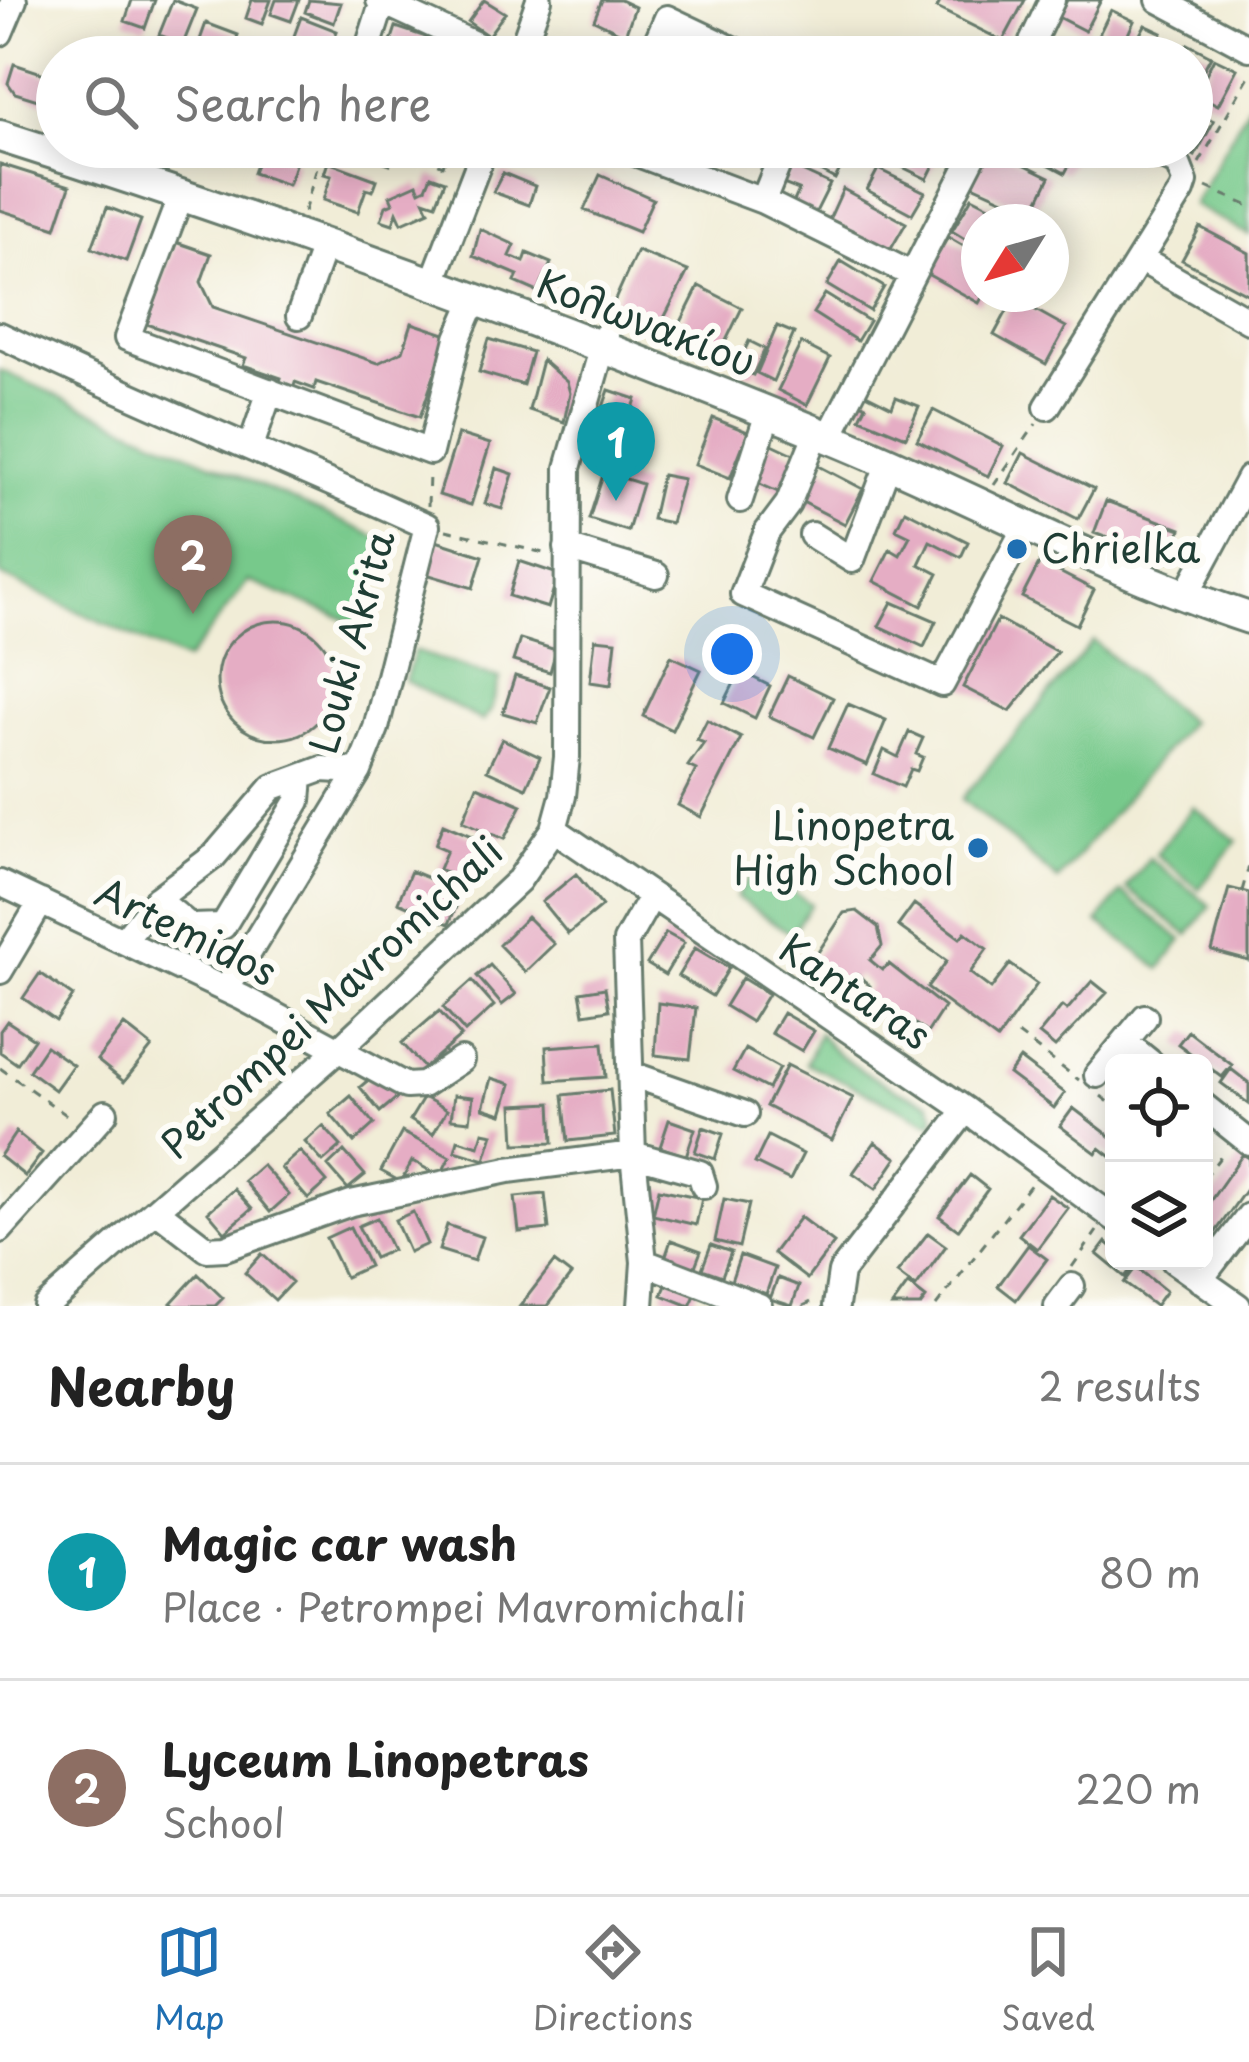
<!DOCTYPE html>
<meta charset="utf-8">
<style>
:root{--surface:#fff;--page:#f2f2f2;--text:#222;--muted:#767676;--line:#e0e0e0;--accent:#1f6fb2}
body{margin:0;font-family:"Playpen Sans",sans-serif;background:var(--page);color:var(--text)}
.controls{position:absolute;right:36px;bottom:36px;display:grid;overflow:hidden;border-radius:18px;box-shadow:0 6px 30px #0003}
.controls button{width:108px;height:108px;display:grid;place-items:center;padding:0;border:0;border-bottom:3px solid var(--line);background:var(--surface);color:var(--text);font:60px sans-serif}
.compass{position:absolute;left:961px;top:204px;width:108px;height:108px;border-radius:50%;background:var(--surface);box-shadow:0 6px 30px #0003;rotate:233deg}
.you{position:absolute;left:732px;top:654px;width:42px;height:42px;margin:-30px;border:9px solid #fff;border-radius:50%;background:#1a73e8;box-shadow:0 0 0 18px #1a73e833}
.badge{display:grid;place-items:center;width:78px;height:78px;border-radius:50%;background:var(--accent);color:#fff;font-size:39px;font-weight:700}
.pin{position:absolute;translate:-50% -99px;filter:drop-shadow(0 3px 6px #0008)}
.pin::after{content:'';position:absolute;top:63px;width:42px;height:36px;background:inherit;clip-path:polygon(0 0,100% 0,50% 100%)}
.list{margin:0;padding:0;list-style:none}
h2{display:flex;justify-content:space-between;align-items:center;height:156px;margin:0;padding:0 48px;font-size:51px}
h2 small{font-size:39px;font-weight:400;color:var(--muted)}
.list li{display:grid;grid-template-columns:78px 1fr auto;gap:36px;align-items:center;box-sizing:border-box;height:216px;padding:0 48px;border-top:3px solid var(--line)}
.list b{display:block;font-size:45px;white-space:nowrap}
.list p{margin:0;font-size:39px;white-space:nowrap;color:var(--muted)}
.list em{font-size:39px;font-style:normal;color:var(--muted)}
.icon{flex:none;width:66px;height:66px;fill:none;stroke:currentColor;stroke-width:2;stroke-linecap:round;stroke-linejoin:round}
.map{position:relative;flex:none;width:1249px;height:1306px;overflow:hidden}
.search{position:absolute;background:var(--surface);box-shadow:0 6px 30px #0003;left:36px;right:36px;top:36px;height:132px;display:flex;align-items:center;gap:30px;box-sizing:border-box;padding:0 42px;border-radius:66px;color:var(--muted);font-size:45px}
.sheet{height:588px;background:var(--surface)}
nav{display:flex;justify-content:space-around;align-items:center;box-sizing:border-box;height:168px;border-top:3px solid var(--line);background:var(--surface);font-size:33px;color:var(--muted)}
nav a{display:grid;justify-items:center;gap:6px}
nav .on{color:var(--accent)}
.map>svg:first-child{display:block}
</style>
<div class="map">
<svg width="1249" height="1306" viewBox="0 0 1249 1306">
<rect width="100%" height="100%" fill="#fdfcf7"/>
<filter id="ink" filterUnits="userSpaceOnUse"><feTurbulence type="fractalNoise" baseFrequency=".00833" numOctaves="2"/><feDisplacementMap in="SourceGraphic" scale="24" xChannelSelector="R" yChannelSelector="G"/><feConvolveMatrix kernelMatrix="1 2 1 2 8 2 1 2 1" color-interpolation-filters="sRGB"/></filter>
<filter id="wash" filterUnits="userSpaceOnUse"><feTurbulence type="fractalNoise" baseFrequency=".004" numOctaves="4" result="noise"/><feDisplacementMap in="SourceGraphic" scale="48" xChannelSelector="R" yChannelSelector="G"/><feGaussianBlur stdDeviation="2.7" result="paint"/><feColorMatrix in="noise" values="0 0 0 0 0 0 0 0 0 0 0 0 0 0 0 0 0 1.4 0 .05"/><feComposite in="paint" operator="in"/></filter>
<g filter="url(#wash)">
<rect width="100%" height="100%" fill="#f1edd7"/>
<path fill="#77c98b" stroke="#4b8360" stroke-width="3" d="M 1249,104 L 1249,235 L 1193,205 Z
M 0,370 L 381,539 L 363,626 L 248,581 L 186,661 L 0,575 Z
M 1093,641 L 1189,722 L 1058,880 L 962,799 Z
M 414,651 L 500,679 L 491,710 L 483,721 L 405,681 Z
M 1193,807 L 1237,841 L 1199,889 L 1156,854 Z
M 1149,858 L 1211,906 L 1188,935 L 1126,888 Z
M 757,867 L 811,904 L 791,934 L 736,897 Z
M 1121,892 L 1182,940 L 1160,969 L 1098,922 Z
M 819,1033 C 844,1067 892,1089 930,1103 L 935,1115 L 933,1124 L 806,1063 Z"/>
<g id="blocks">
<path fill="#e5adc4" d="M 132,0 L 155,0 L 145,28 L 125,21 Z
M 173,0 L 197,9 L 183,44 L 159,35 Z
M 252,0 L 271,0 L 262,24 L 246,18 Z
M 276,0 L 299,0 L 291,21 L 271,14 Z
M 309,0 L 341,3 L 334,23 L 305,12 Z
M 484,0 L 505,13 L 488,36 L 468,22 Z
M 602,0 L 620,0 L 635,7 L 625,35 L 594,20 Z
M 941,0 L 1025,0 L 1003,41 L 937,8 Z
M 1067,0 L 1101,0 L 1085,31 L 1058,17 Z
M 1111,10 L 1134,21 L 1120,52 L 1096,40 Z
M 301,17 L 337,31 L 330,49 L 294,36 Z
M 206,23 L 238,35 L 230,57 L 194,57 Z
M 1145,25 L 1162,33 L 1150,57 L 1134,57 L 1129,55 Z
M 396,27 L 426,37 L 419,57 L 386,57 Z
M 1188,44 L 1211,56 L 1192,91 L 1192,57 L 1181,57 Z
M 1214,58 L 1237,69 L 1218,105 L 1196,94 Z
M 14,64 L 57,78 L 57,106 L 15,93 L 8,83 Z
M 1192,111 L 1214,121 L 1195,156 L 1177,147 L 1192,147 Z
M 364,147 L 396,147 L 390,164 L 362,154 Z
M 801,147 L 834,147 L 848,154 L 835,179 L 795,158 Z
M 877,147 L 943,147 L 927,179 L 874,153 Z
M 989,147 L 1050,177 L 1033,212 L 971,184 Z
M 1016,147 L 1079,147 L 1065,173 Z
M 261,150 L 296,162 L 288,185 L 253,173 Z
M 328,162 L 377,180 L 373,191 L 366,189 L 358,212 L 323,200 L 331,176 L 324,174 Z
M 0,164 L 70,186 L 56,228 L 0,210 Z
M 791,166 L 830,184 L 814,216 L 792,206 L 799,190 L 783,184 Z
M 878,169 L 925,192 L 912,214 L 867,190 Z
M 503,173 L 535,186 L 529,205 L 493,192 Z
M 600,175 L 653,199 L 638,232 L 584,210 Z
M 431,176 L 445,181 L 436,204 L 424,200 L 429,211 L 402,223 L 397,212 L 393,224 L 381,220 L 386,206 L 393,203 L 390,196 L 417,184 L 420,191 L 426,188 Z
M 843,189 L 906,223 L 888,254 L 829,220 Z
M 972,197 L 1005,214 L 1001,222 L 979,222 L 979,248 L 952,231 Z
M 107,207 L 141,220 L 126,261 L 92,248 Z
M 1200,227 L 1249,253 L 1249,295 L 1182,260 Z
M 480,229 L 515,245 L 510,256 L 524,262 L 527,253 L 551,263 L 538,292 L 515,282 L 518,275 L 473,256 Z
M 948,237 L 979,255 L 979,294 L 984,294 L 979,303 L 927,274 Z
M 176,242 L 211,254 L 201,282 L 213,307 L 378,363 L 403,351 L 412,323 L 448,335 L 420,417 L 316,382 L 314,389 L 295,382 L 293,389 L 279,384 L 281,378 L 243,365 L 246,358 L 147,324 Z
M 637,251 L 688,271 L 658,330 L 610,311 Z
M 841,261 L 884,287 L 870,311 L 827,285 Z
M 699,286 L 742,308 L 721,351 L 678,328 Z
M 825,294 L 869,321 L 857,341 L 813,313 Z
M 1014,298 L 1066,327 L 1046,364 L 994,335 Z
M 777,326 L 794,333 L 773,381 L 757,373 Z
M 489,339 L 532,352 L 523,385 L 479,372 Z
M 749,341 L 765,349 L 753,375 L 736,368 Z
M 801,343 L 830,358 L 807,405 L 778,390 Z
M 542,360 L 567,382 L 570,393 L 564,422 L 529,410 Z
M 609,390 L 636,399 L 618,456 L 583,444 L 595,408 L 602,410 Z
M 862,392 L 892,407 L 896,397 L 919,406 L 906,437 L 860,418 L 866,406 L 857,401 Z
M 933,410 L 1003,446 L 988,476 L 917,440 Z
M 713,418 L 748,432 L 730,478 L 695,464 Z
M 458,434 L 490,444 L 471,505 L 439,495 Z
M 768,442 L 802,458 L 785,495 L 751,480 Z
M 1023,453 L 1094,489 L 1078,519 L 1008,483 Z
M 817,465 L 863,489 L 845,524 L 799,500 Z
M 496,468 L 513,474 L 502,509 L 485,504 Z
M 604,472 L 642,484 L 628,531 L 589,519 Z
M 662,475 L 683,479 L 671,523 L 652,519 Z
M 1106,501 L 1181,529 L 1169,561 L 1094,533 Z
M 905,510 L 968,542 L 961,557 L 930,541 L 919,564 L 938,574 L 922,606 L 874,581 L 890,549 L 900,555 L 910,536 L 896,529 Z
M 436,541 L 483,556 L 473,588 L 426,574 Z
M 519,561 L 558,574 L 548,608 L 509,596 Z
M 1040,562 L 1094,590 L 1077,625 L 1022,597 Z
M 892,602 L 936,621 L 924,647 L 879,626 Z
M 998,619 L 1057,652 L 1010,711 L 963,687 Z
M217 680a59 59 0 1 1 118 0a59 59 0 1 1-118 0Z
M 520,639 L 556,650 L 550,672 L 513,661 Z
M 595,639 L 616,641 L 611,685 L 590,682 Z
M 671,656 L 701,670 L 672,730 L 643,716 Z
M 740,671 L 770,686 L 755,718 L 724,703 Z
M 515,676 L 550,687 L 537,723 L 503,713 Z
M 788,676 L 833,698 L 814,737 L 769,716 Z
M 848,704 L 886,720 L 867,765 L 828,748 Z
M 707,720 L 741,738 L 701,817 L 678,805 L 696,770 L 688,766 L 704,743 L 697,740 Z
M 909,732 L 923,738 L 916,754 L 923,757 L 917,771 L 911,769 L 903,787 L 874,774 L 884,750 L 898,757 Z
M 502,739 L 540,757 L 526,788 L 487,770 Z
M 477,786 L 522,805 L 504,839 L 463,821 Z
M 443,824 L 488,843 L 468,882 L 439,869 L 447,850 L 435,845 Z
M 411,871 L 462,892 L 449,924 L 398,902 Z
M 576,874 L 602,906 L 568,934 L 542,902 Z
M 1229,888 L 1249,893 L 1249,961 L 1212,951 Z
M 914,904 L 960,938 L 965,932 L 987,949 L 970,973 L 991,989 L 1010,964 L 1037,984 L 997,1040 L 927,988 L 947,961 L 898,926 Z
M 857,911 L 878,927 L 882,946 L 870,960 L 882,970 L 889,964 L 944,1007 L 927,1033 L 914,1023 L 908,1029 L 862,997 L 870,986 L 858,975 L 847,990 L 811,963 L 844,913 Z
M 527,917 L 554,944 L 525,972 L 499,945 Z
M 666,933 L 684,943 L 665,975 L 647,964 Z
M 695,948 L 729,968 L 712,996 L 678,976 Z
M 490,965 L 516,994 L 502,1005 L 477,976 Z
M 40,973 L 73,996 L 56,1021 L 23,998 Z
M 742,978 L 768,994 L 751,1022 L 725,1006 Z
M 472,981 L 494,1006 L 465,1032 L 443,1007 Z
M 1092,981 L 1107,993 L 1055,1047 L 1039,1034 L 1062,1006 L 1067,1010 Z
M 605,988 L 609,1010 L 584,1014 L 580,992 Z
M 658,1003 L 696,1008 L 690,1059 L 655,1055 Z
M 439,1011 L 461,1036 L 424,1068 L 402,1043 Z
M 783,1013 L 814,1031 L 802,1051 L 771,1033 Z
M 7,1021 L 34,1039 L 17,1064 L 0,1052 L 0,1031 Z
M 124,1025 L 152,1047 L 124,1082 L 97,1060 Z
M 1188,1031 L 1232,1065 L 1222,1077 L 1178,1044 Z
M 603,1043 L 606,1077 L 548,1081 L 546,1047 Z
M 46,1046 L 73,1065 L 55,1090 L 29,1071 Z
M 745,1049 L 779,1068 L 768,1089 L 733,1071 Z
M 1020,1059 L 1065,1093 L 1054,1108 L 1009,1074 Z
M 787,1065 L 853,1098 L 832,1140 L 766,1106 Z
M 1231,1069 L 1249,1083 L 1249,1104 L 1221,1083 Z
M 379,1071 L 399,1096 L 380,1112 L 360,1087 Z
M 491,1078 L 511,1084 L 502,1114 L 483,1108 Z
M 610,1090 L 615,1136 L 568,1141 L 563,1095 Z
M 454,1095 L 473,1097 L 470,1121 L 451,1119 Z
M 351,1096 L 374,1124 L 354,1142 L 330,1114 Z
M 424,1097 L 447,1110 L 433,1134 L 410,1120 Z
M 551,1103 L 553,1143 L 515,1144 L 513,1105 Z
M 1073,1108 L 1110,1136 L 1114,1130 L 1114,1159 L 1100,1148 L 1096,1153 L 1060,1126 Z
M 669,1120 L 695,1129 L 686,1156 L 660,1147 Z
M 323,1126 L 341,1146 L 323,1162 L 305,1142 Z
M 703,1127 L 723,1134 L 715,1159 L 695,1152 Z
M 16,1132 L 42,1153 L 25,1176 L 0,1156 Z
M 402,1132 L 450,1157 L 440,1176 L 412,1161 L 401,1182 L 381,1171 Z
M 483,1132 L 493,1134 L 485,1160 L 455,1151 L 458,1140 L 479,1146 Z
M 768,1136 L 803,1154 L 790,1180 L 755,1163 Z
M 875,1142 L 897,1158 L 876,1189 L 853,1173 Z
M 300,1151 L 327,1182 L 308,1199 L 281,1168 Z
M 344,1151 L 365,1175 L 348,1189 L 328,1166 Z
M 1243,1154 L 1249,1158 L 1249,1185 L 1207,1244 L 1204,1241 L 1204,1210 Z
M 262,1165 L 289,1195 L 270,1212 L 244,1181 Z
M 970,1175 L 988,1189 L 958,1230 L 939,1216 Z
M 234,1189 L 252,1209 L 225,1232 L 208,1212 Z
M 659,1189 L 702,1198 L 696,1225 L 653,1215 Z
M 545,1194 L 549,1229 L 519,1232 L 515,1197 Z
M 1049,1195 L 1068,1208 L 1037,1249 L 1019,1235 Z
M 724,1199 L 749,1204 L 739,1247 L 715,1241 Z
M 413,1212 L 427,1244 L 409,1252 L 395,1220 Z
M 800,1217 L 834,1243 L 807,1279 L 773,1253 Z
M 377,1218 L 392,1250 L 374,1258 L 358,1226 Z
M 447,1225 L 482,1237 L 474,1261 L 439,1250 Z
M 350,1227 L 369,1266 L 345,1277 L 326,1238 Z
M 928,1233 L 946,1246 L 916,1287 L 897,1273 Z
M 671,1240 L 701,1251 L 694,1269 L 665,1258 Z
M 1106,1242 L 1114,1248 L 1114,1261 L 1135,1264 L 1125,1277 L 1097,1254 Z
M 711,1245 L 731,1252 L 722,1276 L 702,1269 Z
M 1028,1245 L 1047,1259 L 1016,1300 L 998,1286 Z
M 262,1254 L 292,1282 L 275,1300 L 245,1273 Z
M 740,1255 L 775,1268 L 766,1294 L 731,1281 Z
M 554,1262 L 571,1275 L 547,1306 L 520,1306 Z
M 1136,1267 L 1166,1291 L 1155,1306 L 1124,1283 Z
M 198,1274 L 223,1298 L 215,1306 L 175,1306 L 171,1303 Z
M 670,1276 L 698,1289 L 690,1306 L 662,1295 Z
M 778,1278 L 799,1286 L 792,1306 L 770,1299 Z
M 908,1284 L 926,1298 L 920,1306 L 892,1306 Z"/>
</g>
</g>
<g filter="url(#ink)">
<use href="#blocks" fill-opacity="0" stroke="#687b6d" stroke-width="3"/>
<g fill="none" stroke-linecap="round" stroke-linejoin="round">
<defs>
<path id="minor" d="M 379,0 L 502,57
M 1159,0 L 1249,48
M 0,33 L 14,0
M 365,57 L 383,1
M 519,57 L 539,0
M 650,57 L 667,18 L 749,57
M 1025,57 L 1052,0
M 619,147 L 763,201 L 911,274
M 180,198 L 127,338 L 430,452 L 458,338 L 475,299
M 763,201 L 785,147
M 1140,259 L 1249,321
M 433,282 L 485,147
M 299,316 L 324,246
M 0,335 C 140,403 285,461 427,526 L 376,728 L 359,771 L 226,990
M 1047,407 L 1182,191 L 1185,182 L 1178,164 L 1144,147
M 817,432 L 788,504 L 767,532 L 743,594 L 942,684 L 1026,526
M 829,437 L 978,147
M 251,446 L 270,391
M 740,500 L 768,413
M 812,535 L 852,560 L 889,462
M 567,548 L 656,575
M 1186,595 L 1249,478
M 554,829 L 966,1110 L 1114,1218
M 0,883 L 243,998 L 406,1086 L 423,1085 L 461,1060
M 157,899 L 191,927 L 223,926 L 298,801 L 300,777
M 123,941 L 157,899 L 214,856 L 273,787 L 322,769 L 359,771
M 0,971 L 41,902
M 1125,1042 L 1151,1063
M 631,1074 L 745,1114
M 1097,1075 L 1145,1017
M 1204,1106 L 1249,1142
M 156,1210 L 207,1249 L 225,1248 L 351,1203 L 508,1170 L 633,1154 L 700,1173 L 704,1186
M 0,1230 L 105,1113
M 1174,1261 L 1238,1306
M 644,1262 L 759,1306
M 1200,1280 L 1249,1216
M 46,1306 L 339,1049 L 519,880 L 554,829 L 563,796 L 567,757 L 568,468 L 606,335
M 641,1306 L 644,1262 L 633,1154 L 626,941 L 651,897
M 836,1306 L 841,1272 L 966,1110
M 1057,1306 L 1072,1286"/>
<path id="major" d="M 0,136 C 281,225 558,326 831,438 C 971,495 1105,571 1249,618"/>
</defs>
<use href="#minor" stroke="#687b6d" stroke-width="30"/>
<use href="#major" stroke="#687b6d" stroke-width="36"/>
<path stroke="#687b6d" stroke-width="3" stroke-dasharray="9 9" stroke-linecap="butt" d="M 422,156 L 443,166 L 449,147
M 1199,163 L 1249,76
M 1206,187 L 1249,206
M 304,212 L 323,147
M 994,485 L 1036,424
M 428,506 L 429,473
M 446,530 L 548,554
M 1242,891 L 1249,866
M 1018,1034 L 1079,1080
M 0,1068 L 72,1119
M 1101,1096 L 1114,1106
M 1204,1178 L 1225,1151
M 1072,1267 L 1097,1231
M 803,1306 L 817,1299
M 936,1306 L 1032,1183"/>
<use href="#minor" stroke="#fff" stroke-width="24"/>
<use href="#major" stroke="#fff" stroke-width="30"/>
</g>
</g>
<g fill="#1f6fb2" stroke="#fdfcf7" stroke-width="4.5">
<circle cx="1017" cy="549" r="12"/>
<circle cx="978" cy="848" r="12"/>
</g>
<g text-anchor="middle" stroke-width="12" stroke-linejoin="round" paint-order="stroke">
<g font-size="39" fill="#1f3d34" stroke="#fdfcf7">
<text transform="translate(646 323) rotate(21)" y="14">Κολωνακίου</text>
<text transform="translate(352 642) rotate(-75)" y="14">Louki Akrita</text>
<text transform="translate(186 932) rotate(26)" y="14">Artemidos</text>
<text transform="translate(855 992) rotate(34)" y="14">Kantaras</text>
<text transform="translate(332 998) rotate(-43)" y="14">Petrompei Mavromichali</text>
</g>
<g font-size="39" fill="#1f3d34" stroke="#fdfcf7" text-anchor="start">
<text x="1041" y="563">Chrielka</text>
<text x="954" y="840" text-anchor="end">Linopetra<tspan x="954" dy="45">High School</tspan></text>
</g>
</g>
</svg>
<div class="controls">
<button><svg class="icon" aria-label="locate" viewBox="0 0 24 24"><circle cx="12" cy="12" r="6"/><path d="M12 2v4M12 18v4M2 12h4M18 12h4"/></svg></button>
<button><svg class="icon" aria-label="layers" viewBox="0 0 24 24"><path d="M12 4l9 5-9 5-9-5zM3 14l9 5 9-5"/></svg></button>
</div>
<svg class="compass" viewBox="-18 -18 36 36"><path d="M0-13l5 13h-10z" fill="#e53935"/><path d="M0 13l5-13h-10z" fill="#767676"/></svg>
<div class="you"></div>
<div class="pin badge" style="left:616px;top:501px;background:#0f9aa8">1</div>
<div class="pin badge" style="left:193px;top:614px;background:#8d6e63">2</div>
<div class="search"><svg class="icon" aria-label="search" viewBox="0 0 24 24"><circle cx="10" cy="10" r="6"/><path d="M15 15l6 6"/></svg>Search here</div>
</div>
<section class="sheet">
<h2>Nearby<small>2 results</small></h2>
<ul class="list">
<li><span class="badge" style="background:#0f9aa8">1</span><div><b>Magic car wash</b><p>Place · Petrompei Mavromichali</p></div><em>80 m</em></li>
<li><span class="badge" style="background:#8d6e63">2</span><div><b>Lyceum Linopetras</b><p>School</p></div><em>220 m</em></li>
</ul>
</section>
<nav>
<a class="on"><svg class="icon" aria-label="map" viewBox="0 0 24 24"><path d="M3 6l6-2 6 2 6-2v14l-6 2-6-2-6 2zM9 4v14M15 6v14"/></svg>Map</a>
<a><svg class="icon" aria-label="directions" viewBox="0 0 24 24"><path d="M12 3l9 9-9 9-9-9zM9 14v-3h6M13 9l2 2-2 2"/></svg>Directions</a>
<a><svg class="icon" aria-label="saved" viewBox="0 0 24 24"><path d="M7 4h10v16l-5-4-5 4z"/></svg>Saved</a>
</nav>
